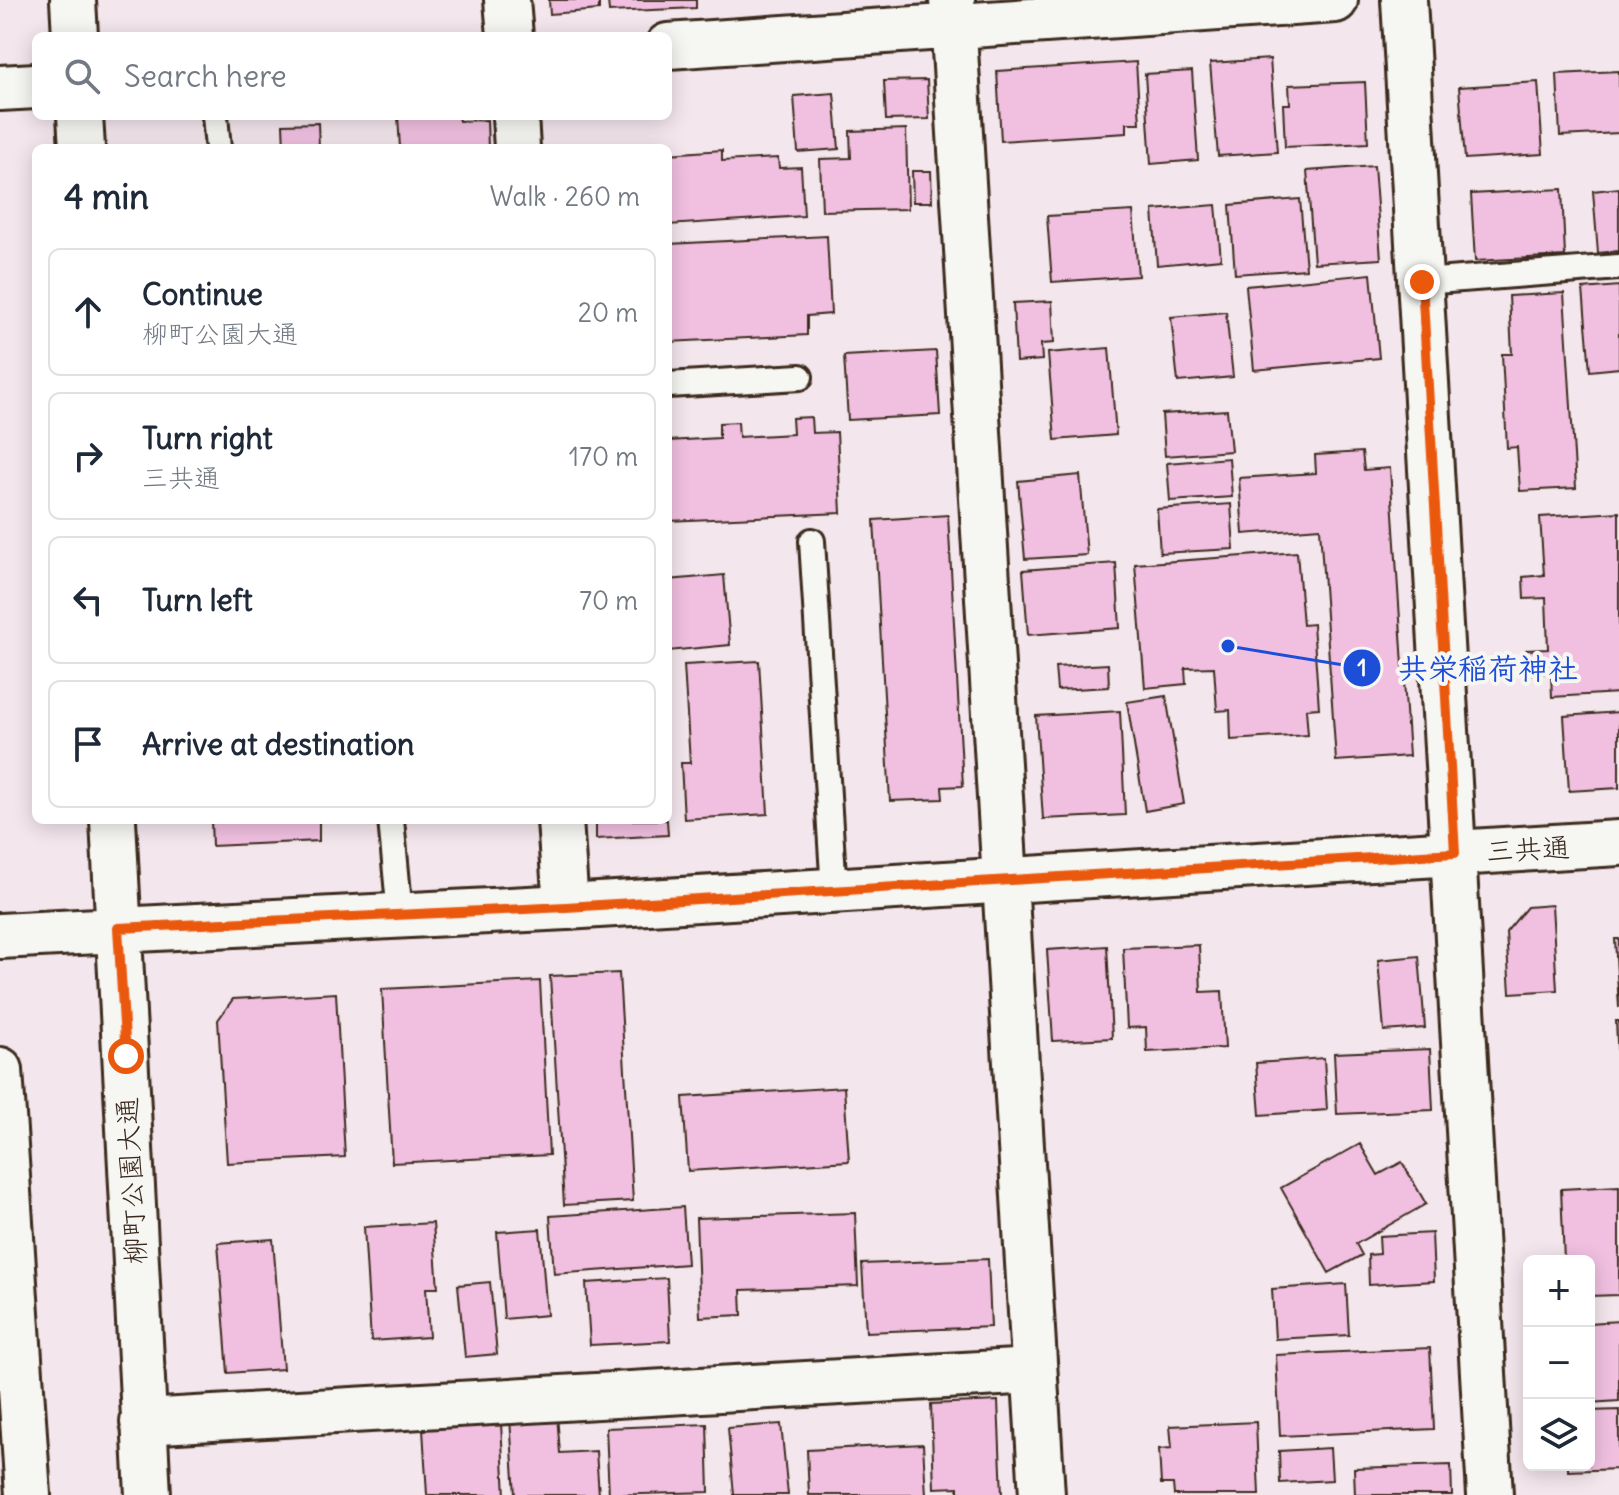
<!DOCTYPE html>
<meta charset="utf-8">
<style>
:root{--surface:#fff;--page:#f2f2f3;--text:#1f2937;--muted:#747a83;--line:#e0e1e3}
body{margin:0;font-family:Delius,"Klee One",sans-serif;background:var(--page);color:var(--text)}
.controls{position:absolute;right:24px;bottom:24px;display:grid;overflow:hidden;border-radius:12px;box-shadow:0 4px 20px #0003}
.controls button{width:72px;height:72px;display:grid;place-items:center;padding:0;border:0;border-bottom:2px solid var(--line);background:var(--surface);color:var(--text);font:40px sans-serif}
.stop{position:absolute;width:24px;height:24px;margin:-18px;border:6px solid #ea580c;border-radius:50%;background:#fff}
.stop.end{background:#ea580c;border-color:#fff;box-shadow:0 2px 8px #0008}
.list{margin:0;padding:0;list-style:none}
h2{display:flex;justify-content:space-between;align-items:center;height:104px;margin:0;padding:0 32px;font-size:34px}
h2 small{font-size:26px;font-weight:400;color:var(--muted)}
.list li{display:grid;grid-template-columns:52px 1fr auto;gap:24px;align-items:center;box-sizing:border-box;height:128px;margin:0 16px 16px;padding:0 16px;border:2px solid var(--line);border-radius:12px}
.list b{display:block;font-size:30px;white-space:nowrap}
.list p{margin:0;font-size:26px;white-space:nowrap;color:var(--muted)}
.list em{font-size:26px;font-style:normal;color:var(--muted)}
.icon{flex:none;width:44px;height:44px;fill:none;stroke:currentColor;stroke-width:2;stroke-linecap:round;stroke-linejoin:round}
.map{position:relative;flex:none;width:1619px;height:1495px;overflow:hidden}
.search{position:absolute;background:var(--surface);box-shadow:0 4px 20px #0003;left:32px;top:32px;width:640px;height:88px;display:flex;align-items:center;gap:20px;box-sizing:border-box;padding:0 28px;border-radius:12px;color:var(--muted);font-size:30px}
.panel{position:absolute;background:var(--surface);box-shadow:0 4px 20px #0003;left:32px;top:144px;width:640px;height:680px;border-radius:12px}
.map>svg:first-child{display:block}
</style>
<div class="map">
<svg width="1619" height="1495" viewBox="0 0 1619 1495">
<rect width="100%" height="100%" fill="#f4e6ed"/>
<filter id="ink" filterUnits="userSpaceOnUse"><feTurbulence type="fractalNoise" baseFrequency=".0125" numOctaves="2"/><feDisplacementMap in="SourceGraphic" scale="16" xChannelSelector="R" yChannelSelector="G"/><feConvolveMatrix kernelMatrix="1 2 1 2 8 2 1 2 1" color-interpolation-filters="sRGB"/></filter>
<g filter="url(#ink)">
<path fill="#f1c0e1" stroke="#3b2a1e" stroke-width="2" d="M 549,0 L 599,0 L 599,10 L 550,14 Z
M 608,0 L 696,0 L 696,8 L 609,12 Z
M 1270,59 L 1277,152 L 1218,156 L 1210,63 Z
M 1136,62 L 1140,123 L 1127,123 L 1127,133 L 1001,141 L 997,71 Z
M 1192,71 L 1198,160 L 1151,164 L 1145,74 Z
M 1619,71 L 1619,133 L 1560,136 L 1557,74 Z
M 927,80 L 929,119 L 886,120 L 884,81 Z
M 1365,82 L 1368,143 L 1285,147 L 1283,104 L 1290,104 L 1289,85 Z
M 1538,82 L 1543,154 L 1465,159 L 1459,87 Z
M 834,93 L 839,149 L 798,152 L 794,96 Z
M 398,116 L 458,116 L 459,121 L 487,120 L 488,148 L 400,148 Z
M 318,123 L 319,148 L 284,148 L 283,124 Z
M 906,129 L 908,209 L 822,211 L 820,159 L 851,158 L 850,131 Z
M 722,150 L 722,161 L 778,158 L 779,168 L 801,167 L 804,216 L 668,225 L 668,154 Z
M 1374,166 L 1381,259 L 1314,263 L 1307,171 Z
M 912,171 L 931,171 L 932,202 L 913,202 Z
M 1619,188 L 1619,251 L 1598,253 L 1593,191 Z
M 1562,189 L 1565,256 L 1475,261 L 1471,194 Z
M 1300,199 L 1306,269 L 1235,274 L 1230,205 Z
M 1216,205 L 1221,259 L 1157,265 L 1153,210 Z
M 1133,211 L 1138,276 L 1052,282 L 1047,216 Z
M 827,236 L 831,314 L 807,316 L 807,335 L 668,342 L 668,244 Z
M 1371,274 L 1379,358 L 1254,370 L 1246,286 Z
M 1619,286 L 1619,368 L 1590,371 L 1583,289 Z
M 1564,293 L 1576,488 L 1520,491 L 1517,447 L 1507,448 L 1502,354 L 1512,354 L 1509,296 Z
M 1052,301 L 1054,343 L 1041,344 L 1042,360 L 1016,362 L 1013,303 Z
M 1226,312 L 1233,377 L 1178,382 L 1171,317 Z
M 1109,348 L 1116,435 L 1055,440 L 1048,353 Z
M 936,351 L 940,415 L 848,420 L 844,356 Z
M 1227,410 L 1231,451 L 1165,456 L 1162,414 Z
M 811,417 L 812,433 L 837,432 L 841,513 L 668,521 L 668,441 L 719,438 L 719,423 L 738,422 L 739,437 L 793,434 L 792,418 Z
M 1362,452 L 1364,470 L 1390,468 L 1409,756 L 1336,761 L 1320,528 L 1243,534 L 1239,478 L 1316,473 L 1315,455 Z
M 1229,458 L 1232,497 L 1170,501 L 1167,463 Z
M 1080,475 L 1087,555 L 1025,559 L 1018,481 Z
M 1231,504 L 1234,549 L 1160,553 L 1157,509 Z
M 1619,512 L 1619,693 L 1552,697 L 1551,673 L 1527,674 L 1526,650 L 1548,649 L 1546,598 L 1524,599 L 1523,577 L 1544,575 L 1540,517 Z
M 948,515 L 963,786 L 942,787 L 943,799 L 890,801 L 874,520 Z
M 1297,552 L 1303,625 L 1313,624 L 1319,708 L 1306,709 L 1308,735 L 1231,740 L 1230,710 L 1217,711 L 1214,667 L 1185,668 L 1186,684 L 1145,688 L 1135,564 Z
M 1116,563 L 1120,628 L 1028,635 L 1023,570 Z
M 724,575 L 730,645 L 668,651 L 668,580 Z
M 759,661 L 768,814 L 684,819 L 681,763 L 690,763 L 684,665 Z
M 1108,664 L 1109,687 L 1057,690 L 1055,667 Z
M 1166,696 L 1184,804 L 1145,811 L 1127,702 Z
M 1120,711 L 1125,815 L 1043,819 L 1036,716 Z
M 1619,712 L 1619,788 L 1569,791 L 1564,716 Z
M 211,820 L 319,820 L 319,841 L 212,846 Z
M 596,820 L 667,820 L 668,835 L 596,839 Z
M 1552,905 L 1557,990 L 1510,993 L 1506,932 L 1527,907 Z
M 1615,939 L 1619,939 L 1619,1008 Z
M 1199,945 L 1201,992 L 1222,991 L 1225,1048 L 1147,1052 L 1146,1027 L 1127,1028 L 1123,948 Z
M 1107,946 L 1112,1038 L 1053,1041 L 1047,950 Z
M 1419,956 L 1425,1028 L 1384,1031 L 1378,960 Z
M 619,973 L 633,1201 L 564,1205 L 550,976 Z
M 540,981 L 549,1155 L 392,1163 L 382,989 Z
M 336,993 L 345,1157 L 227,1163 L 218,1020 L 233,999 Z
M 1616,1021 L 1619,1021 L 1619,1083 Z
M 1430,1049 L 1433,1110 L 1337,1114 L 1334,1053 Z
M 1324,1058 L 1327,1110 L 1260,1115 L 1256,1063 Z
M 844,1087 L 849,1161 L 688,1171 L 683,1097 Z
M 1360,1144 L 1378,1175 L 1402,1162 L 1426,1204 L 1356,1244 L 1362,1255 L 1329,1273 L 1281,1188 Z
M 1619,1186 L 1619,1295 L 1589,1296 L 1589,1261 L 1564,1261 L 1561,1189 Z
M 683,1207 L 687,1264 L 554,1274 L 550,1216 Z
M 855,1213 L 858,1286 L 741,1290 L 742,1315 L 700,1317 L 696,1218 Z
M 433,1223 L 438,1288 L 426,1288 L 429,1337 L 371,1341 L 364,1227 Z
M 540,1229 L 547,1315 L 504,1319 L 497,1232 Z
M 1432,1233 L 1434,1281 L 1369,1285 L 1368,1255 L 1380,1254 L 1379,1236 Z
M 273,1239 L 283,1369 L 228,1373 L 218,1243 Z
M 988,1259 L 991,1327 L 866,1332 L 862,1264 Z
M 667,1278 L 670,1341 L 590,1345 L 586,1283 Z
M 490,1282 L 497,1354 L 465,1357 L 458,1285 Z
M 1346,1284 L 1349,1335 L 1275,1339 L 1272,1289 Z
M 1619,1321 L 1619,1401 L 1589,1403 L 1589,1323 Z
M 1430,1348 L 1434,1429 L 1280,1436 L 1276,1355 Z
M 998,1401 L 1002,1495 L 958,1495 L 958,1487 L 934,1488 L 931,1404 Z
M 1619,1410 L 1619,1469 L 1568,1471 L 1568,1465 L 1589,1465 L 1589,1411 Z
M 557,1415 L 560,1453 L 596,1451 L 599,1495 L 515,1495 L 510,1418 Z
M 1256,1422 L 1259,1495 L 1174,1495 L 1173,1484 L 1161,1484 L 1159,1449 L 1172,1448 L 1170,1426 Z
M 501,1424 L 505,1495 L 427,1495 L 423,1429 Z
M 707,1424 L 709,1492 L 609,1495 L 606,1428 Z
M 781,1424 L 788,1495 L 734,1495 L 728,1428 Z
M 923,1444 L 926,1495 L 809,1495 L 807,1450 Z
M 1330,1448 L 1332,1480 L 1280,1483 L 1279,1451 Z
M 1451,1465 L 1452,1495 L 1355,1495 L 1354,1468 Z"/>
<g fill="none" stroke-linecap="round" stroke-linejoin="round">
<defs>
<path id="service" d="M 215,116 L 218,148
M 1422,282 L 1619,267
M 668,385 L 800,377
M 812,541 L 834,891
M 391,820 L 400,915"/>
<path id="minor" d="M 507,0 L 510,36
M 952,0 L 1042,1495
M 1404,0 L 1490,1495
M 668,46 L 1335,0
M 0,88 L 36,86
M 515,116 L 517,148
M 560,820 L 566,907
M 143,1422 L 1033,1371"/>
<path id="tertiary" d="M 73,0 L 75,36
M 80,116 L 82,148
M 113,820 L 148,1495
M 0,936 L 566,907 L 1619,843
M 0,1070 L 28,1495"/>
</defs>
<use href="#service" stroke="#3b2a1e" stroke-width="30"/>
<use href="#minor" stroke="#3b2a1e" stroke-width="50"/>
<use href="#tertiary" stroke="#3b2a1e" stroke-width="50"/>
<use href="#service" stroke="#f6f6f2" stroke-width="24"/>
<use href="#minor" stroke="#f6f6f2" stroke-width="44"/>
<use href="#tertiary" stroke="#f6f6f2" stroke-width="44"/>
</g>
</g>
<g fill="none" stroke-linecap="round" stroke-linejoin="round" filter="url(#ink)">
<path stroke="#ea580c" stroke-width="10" d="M 126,1056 L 118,928 L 566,907 L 1455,853 L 1422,282"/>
</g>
<g text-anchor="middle" stroke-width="8" stroke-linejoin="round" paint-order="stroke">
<g font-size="28" fill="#3b2a1e" stroke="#f6f6f2">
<text transform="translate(1528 849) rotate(-3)" y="10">三共通</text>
<text transform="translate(131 1181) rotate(-93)" y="10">柳町公園大通</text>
</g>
</g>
<path fill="none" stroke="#1d4ed8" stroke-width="3" d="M1228 646L1362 668"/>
<g fill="#1d4ed8" stroke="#f6f6f2" stroke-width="3">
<circle cx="1228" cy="646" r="8"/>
<circle cx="1362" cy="668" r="20"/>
</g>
<g font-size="24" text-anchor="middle" font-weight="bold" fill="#fff">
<text x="1362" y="676">1</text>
</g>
<g font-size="30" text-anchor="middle" font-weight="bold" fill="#1d4ed8" stroke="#f6f6f2" stroke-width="8" stroke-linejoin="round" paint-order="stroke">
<text x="1488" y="679">共栄稲荷神社</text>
</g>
</svg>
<div class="controls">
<button>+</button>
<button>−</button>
<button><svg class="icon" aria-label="layers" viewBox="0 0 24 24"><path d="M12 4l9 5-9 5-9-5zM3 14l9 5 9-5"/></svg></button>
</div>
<div class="stop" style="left:126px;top:1056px"></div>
<div class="stop end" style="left:1422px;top:282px"></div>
<div class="search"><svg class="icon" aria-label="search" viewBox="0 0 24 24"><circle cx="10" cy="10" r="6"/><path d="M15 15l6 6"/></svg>Search here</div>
<section class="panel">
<h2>4 min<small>Walk · 260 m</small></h2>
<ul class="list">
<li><svg class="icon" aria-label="ahead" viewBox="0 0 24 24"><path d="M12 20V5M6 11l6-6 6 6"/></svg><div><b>Continue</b><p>柳町公園大通</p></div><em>20 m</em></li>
<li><svg class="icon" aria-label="right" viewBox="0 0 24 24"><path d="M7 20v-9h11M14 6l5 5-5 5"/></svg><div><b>Turn right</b><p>三共通</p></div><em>170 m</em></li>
<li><svg class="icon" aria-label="left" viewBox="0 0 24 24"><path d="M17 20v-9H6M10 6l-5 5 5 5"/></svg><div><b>Turn left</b></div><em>70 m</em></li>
<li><svg class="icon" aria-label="arrive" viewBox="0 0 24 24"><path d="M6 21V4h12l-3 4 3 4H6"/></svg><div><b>Arrive at destination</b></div></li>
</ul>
</section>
</div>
